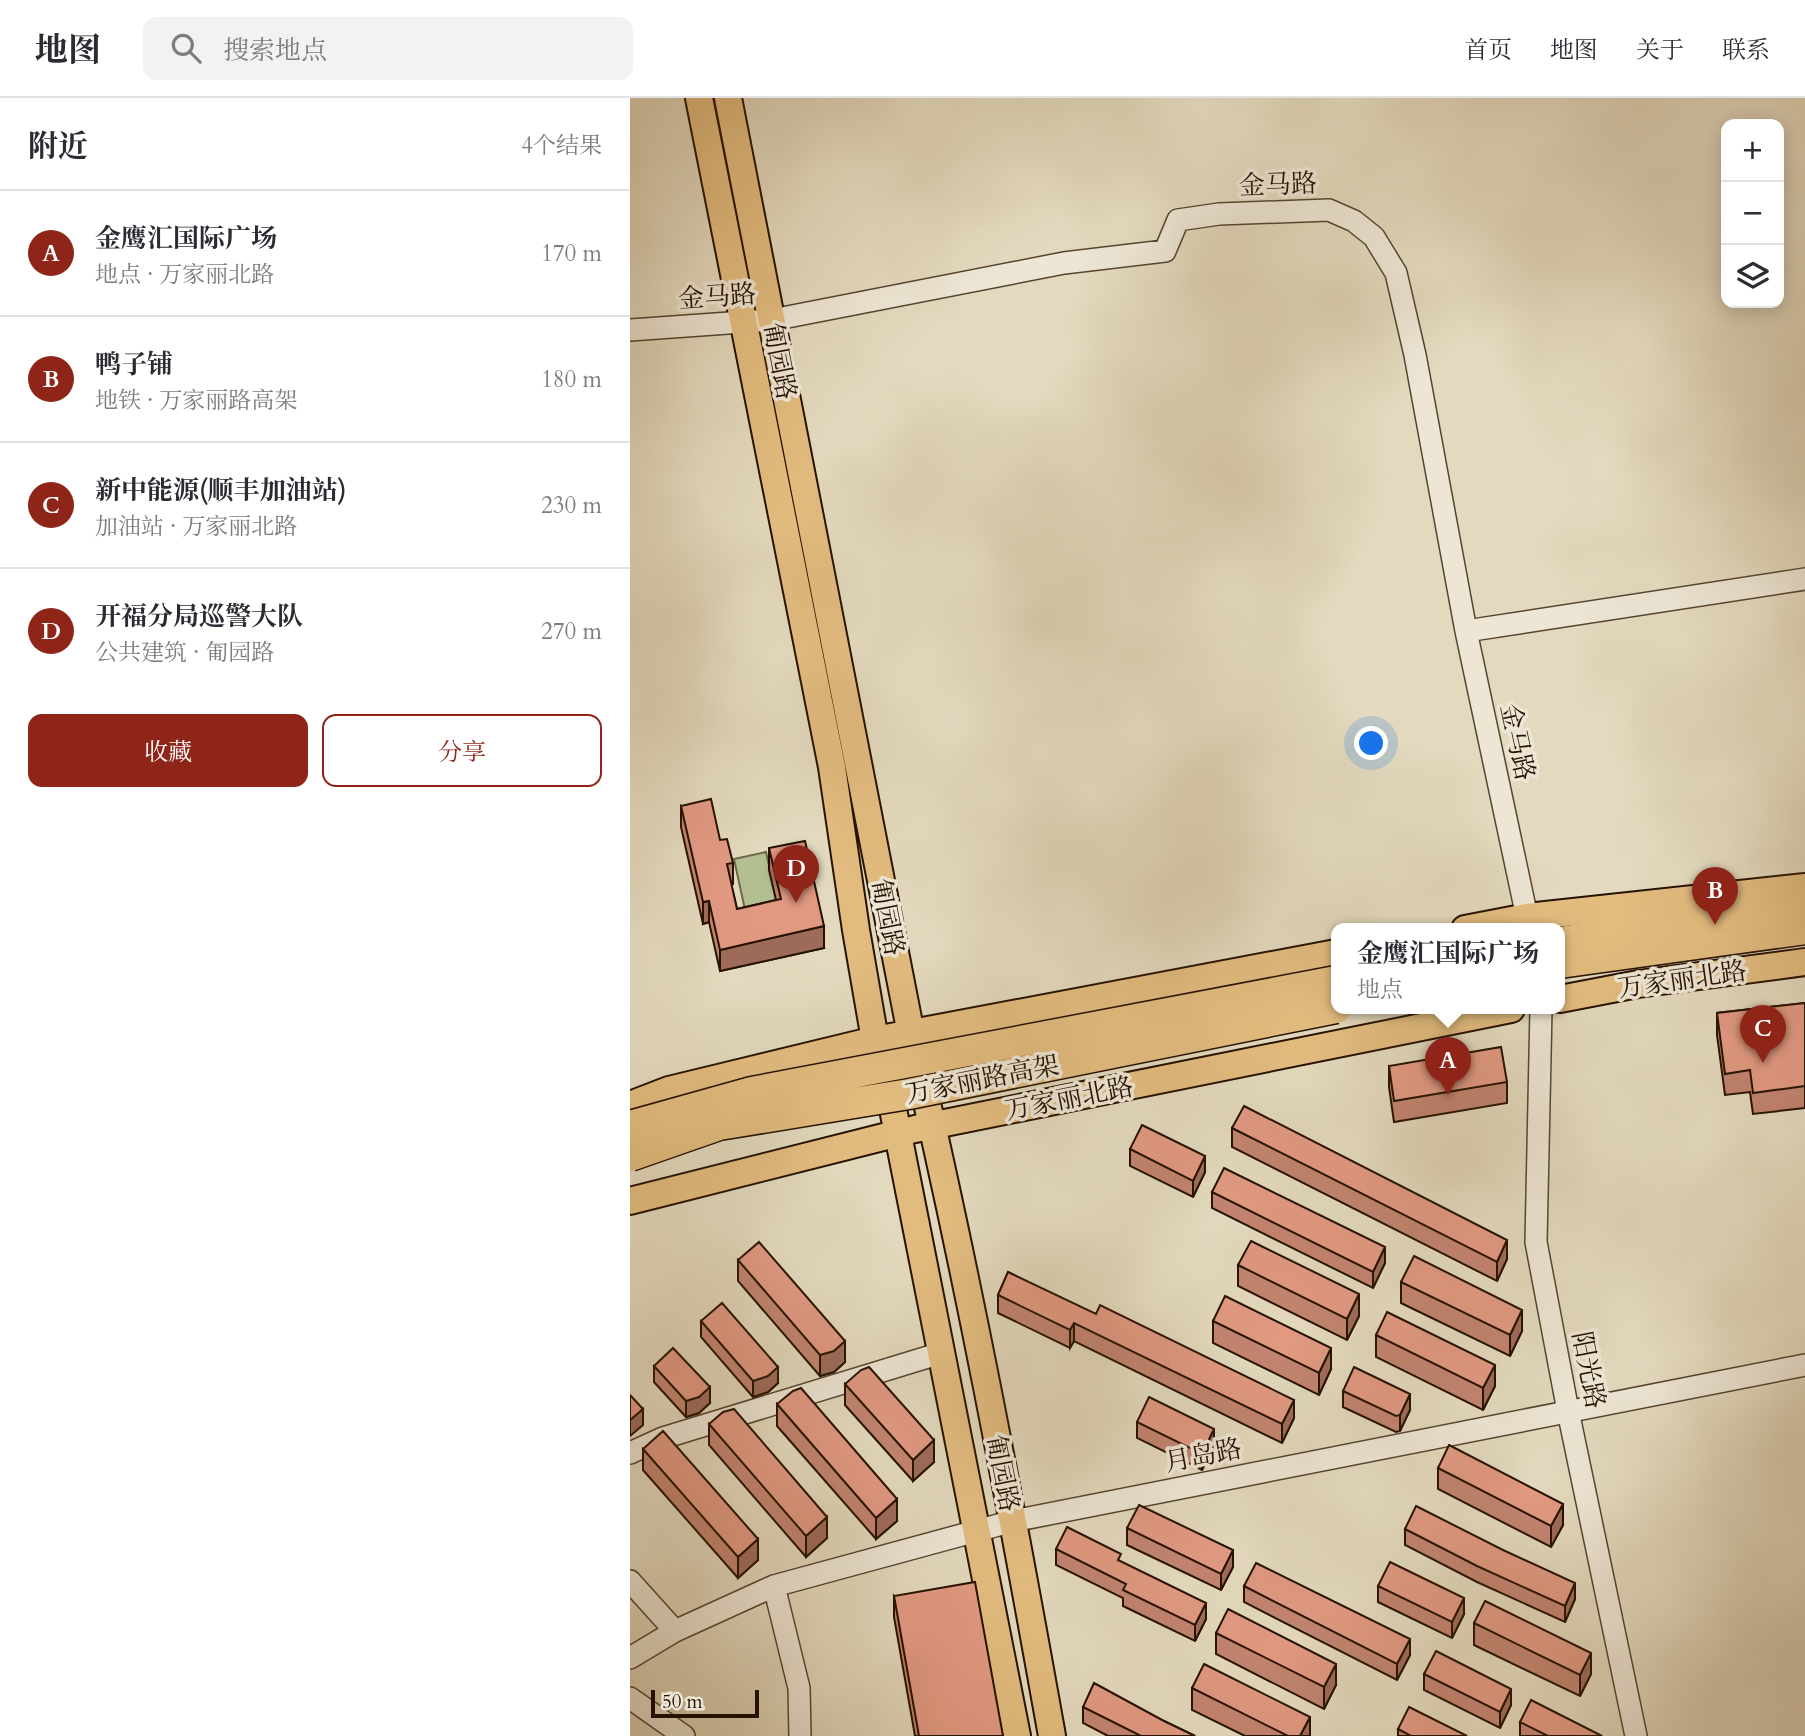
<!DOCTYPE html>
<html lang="zh">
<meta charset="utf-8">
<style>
:root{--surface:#fff;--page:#f2f2f3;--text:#2b2b33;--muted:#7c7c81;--line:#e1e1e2;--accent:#8f2418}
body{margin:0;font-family:Cardo,"Noto Serif SC",serif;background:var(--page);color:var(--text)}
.controls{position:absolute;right:21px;top:21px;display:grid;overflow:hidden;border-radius:14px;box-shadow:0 4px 18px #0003}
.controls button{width:63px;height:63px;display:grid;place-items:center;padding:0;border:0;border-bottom:2px solid var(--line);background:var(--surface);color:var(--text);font:35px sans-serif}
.scale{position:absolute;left:21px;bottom:18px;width:108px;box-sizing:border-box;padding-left:7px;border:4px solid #261201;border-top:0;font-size:19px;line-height:24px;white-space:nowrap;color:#261201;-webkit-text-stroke:5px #ede6d5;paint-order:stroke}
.you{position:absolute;left:742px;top:646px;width:24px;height:24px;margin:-18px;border:5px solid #fff;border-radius:50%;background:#1a73e8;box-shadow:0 0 0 10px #1a73e833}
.badge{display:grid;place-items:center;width:46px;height:46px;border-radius:50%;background:var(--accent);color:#fff;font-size:23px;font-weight:700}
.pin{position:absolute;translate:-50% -58px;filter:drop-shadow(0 2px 4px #0008)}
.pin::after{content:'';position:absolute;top:37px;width:24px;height:21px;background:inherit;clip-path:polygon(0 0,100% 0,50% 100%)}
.popup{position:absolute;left:701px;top:825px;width:234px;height:91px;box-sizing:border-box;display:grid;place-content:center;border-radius:14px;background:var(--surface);filter:drop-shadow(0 2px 5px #0005);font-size:23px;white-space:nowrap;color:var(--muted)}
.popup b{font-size:26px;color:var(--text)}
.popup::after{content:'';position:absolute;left:50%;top:100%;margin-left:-14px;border:14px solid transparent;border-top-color:var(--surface)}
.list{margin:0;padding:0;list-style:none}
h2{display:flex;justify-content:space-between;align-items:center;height:91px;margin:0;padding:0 28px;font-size:30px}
h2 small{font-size:23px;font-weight:400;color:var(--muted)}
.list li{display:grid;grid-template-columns:46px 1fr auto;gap:21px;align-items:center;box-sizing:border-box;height:126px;padding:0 28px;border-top:2px solid var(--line)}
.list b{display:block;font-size:26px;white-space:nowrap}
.list p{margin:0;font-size:23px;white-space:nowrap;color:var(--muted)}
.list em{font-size:23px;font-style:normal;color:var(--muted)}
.actions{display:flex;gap:14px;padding:21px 28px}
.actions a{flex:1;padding:16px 0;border:2px solid var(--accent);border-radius:14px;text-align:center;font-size:24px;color:var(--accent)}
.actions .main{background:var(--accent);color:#fff}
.icon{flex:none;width:38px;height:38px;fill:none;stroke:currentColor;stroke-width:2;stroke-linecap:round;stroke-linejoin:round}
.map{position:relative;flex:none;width:1175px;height:1638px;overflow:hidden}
header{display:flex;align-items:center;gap:42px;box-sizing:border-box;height:98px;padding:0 35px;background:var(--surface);border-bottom:2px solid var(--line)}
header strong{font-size:33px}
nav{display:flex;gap:38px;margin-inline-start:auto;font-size:24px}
.search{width:490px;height:63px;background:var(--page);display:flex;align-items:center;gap:18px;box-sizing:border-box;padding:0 24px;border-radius:14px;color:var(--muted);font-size:26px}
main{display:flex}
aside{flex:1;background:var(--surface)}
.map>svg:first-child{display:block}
</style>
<header>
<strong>地图</strong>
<div class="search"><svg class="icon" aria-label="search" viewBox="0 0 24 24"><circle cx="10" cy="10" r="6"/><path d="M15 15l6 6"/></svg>搜索地点</div>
<nav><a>首页</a><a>地图</a><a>关于</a><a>联系</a></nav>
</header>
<main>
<aside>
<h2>附近<small>4个结果</small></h2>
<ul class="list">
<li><span class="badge">A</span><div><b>金鹰汇国际广场</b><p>地点 · 万家丽北路</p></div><em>170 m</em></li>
<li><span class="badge">B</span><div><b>鸭子铺</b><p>地铁 · 万家丽路高架</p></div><em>180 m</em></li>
<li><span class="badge">C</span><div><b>新中能源(顺丰加油站)</b><p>加油站 · 万家丽北路</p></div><em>230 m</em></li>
<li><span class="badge">D</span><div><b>开福分局巡警大队</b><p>公共建筑 · 匍园路</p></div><em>270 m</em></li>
</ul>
<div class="actions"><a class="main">收藏</a><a>分享</a></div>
</aside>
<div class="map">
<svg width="1175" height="1638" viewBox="0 0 1175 1638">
<rect width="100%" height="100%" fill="#e3d9be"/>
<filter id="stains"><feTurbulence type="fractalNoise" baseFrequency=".00286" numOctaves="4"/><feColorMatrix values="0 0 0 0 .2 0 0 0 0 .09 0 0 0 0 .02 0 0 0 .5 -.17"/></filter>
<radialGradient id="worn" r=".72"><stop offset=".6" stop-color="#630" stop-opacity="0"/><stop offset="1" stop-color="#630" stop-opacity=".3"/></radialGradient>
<path fill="#b4bf91" stroke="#6d6849" stroke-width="2" d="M 136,754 L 149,814 L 117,821 L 104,761 Z"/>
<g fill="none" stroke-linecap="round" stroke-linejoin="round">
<defs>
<path id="minor" d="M 0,232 L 142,222 L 434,165 L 535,153 L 548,122 L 589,116 L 699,112 L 724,123 L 744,139 L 766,175 L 785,257 L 836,533 L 897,819
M 836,533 L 1175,481
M 911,911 L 906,1144 L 938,1313 L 1006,1638
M 0,1355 L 33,1340 L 311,1255
M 0,1483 L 45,1533
M 144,1488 L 169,1590 L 170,1638
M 0,1560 L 45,1533 L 144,1488 L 383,1423 L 1175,1267
M 0,1600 L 54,1638"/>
<path id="major" d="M 69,0 L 202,669 L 226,832 L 245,942 L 264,1016 L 387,1638
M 98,0 L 281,936 C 336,1168 380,1403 422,1638
M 835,831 L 897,819 L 1175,789
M 930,901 L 1008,886 L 1175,864
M 0,1007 L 39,992 L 245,942 L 706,855
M 0,1103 L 285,1031 L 881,911"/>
<path id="highway" d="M 930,844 L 1175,807
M 930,865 L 1175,831"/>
</defs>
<use href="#minor" stroke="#554430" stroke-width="24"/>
<use href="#major" stroke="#261201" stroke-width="30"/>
<use href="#highway" stroke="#261201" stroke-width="33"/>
<use href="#minor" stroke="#ede6d5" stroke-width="21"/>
<use href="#major" stroke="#e2bc7f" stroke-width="26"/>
<use href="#highway" stroke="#e2bc7f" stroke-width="30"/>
<defs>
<path id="highway-bridge" d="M 0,1028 L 122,994 L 706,883
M 0,1058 L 89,1027 L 279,996 L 706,910"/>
</defs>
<use href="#highway-bridge" stroke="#261201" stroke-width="33" stroke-linecap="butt"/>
<use href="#highway-bridge" stroke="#e2bc7f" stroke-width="30"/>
</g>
<path fill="#c28470" stroke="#261201" stroke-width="2" d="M 51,708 L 90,742 L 103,765 L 103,786 L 101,786 L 107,811 L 146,802 L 139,772 L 139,750 L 194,850 L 90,873 L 79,824 L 73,826 L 51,729 Z
M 1175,905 L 1175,1010 L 1123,1016 L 1120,994 L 1095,997 L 1087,937 L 1087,915 Z
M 759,968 L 877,984 L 877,1005 L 764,1024 L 759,989 Z
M 602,1030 L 877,1161 L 867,1183 L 602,1049 Z
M 500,1051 L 575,1074 L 563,1099 L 500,1068 Z
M 582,1094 L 755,1165 L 743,1190 L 582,1110 Z
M 108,1162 L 215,1264 L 204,1274 L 190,1278 L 108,1183 Z
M 608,1167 L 729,1218 L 717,1242 L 608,1188 Z
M 378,1174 L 664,1320 L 652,1345 L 444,1243 L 440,1250 L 368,1215 L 368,1197 Z
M 771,1184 L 892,1233 L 880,1258 L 771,1205 Z
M 71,1223 L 148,1285 L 138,1294 L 123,1299 L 71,1239 Z
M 583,1223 L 701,1271 L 689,1297 L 583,1245 Z
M 746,1237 L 865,1288 L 853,1312 L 746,1259 Z
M 24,1268 L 80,1305 L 69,1315 L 56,1319 L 24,1284 Z
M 215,1286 L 304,1364 L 283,1383 L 215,1307 Z
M 713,1293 L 780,1312 L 770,1333 L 766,1334 L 713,1309 Z
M 147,1306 L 267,1423 L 246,1441 L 147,1328 Z
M 507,1324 L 584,1347 L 572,1372 L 507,1340 Z
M 79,1326 L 197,1440 L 176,1459 L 79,1347 Z
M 13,1351 L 128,1462 L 108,1480 L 13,1372 Z
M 808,1370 L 933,1427 L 921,1449 L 808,1391 Z
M 497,1430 L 603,1469 L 591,1492 L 497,1447 Z
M 775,1431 L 945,1501 L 935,1524 L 847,1484 L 775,1447 Z
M 426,1451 L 491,1464 L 576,1521 L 565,1543 L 493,1508 L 493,1500 L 426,1467 Z
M 614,1488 L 780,1557 L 767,1582 L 614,1504 Z
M 748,1488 L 834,1516 L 822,1540 L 748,1504 Z
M 264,1498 L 373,1638 L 285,1638 L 264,1519 Z
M 844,1525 L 961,1576 L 950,1598 L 844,1547 Z
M 586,1535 L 706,1587 L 694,1611 L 586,1556 Z
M 794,1576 L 881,1607 L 870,1630 L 794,1592 Z
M 562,1590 L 680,1638 L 615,1638 L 562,1612 Z
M 453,1609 L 534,1623 L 565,1638 L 478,1638 L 453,1625 Z
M 890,1624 L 972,1638 L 890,1638 Z
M 768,1631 L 837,1638 L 768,1638 Z"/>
<path fill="#9e6b5b" stroke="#261201" stroke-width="2" d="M 79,803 L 79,824 L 73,826 L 73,804 Z
M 194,828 L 194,850 L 90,873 L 90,852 Z
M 575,1058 L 575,1074 L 563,1099 L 563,1083 Z
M 877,1142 L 877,1161 L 867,1183 L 867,1164 Z
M 755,1149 L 755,1165 L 743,1190 L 743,1174 Z
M 729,1196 L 729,1218 L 717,1242 L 717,1221 Z
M 892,1212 L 892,1233 L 880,1258 L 880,1237 Z
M 444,1225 L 444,1243 L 440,1250 L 440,1232 Z
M 215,1243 L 215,1264 L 204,1274 L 190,1278 L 190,1257 Z
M 701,1250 L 701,1271 L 689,1297 L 689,1275 Z
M 865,1267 L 865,1288 L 853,1312 L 853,1290 Z
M 148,1269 L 148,1285 L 138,1294 L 123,1299 L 123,1283 Z
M 80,1289 L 80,1305 L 69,1315 L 56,1319 L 56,1303 Z
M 780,1296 L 780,1312 L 770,1333 L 770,1317 Z
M 664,1302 L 664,1320 L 652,1345 L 652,1326 Z
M 13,1311 L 13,1327 L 0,1338 L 0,1322 Z
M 584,1331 L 584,1347 L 572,1372 L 572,1356 Z
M 304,1342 L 304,1364 L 283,1383 L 283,1362 Z
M 267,1401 L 267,1423 L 246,1441 L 246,1420 Z
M 933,1406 L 933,1427 L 921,1449 L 921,1428 Z
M 197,1419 L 197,1440 L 176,1459 L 176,1438 Z
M 128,1441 L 128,1462 L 108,1480 L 108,1459 Z
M 603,1452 L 603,1469 L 591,1492 L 591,1476 Z
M 945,1485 L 945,1501 L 935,1524 L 935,1508 Z
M 834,1500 L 834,1516 L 822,1540 L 822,1524 Z
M 576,1505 L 576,1521 L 565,1543 L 565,1527 Z
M 780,1541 L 780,1557 L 767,1582 L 767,1566 Z
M 961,1555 L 961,1576 L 950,1598 L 950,1577 Z
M 706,1566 L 706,1587 L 694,1611 L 694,1589 Z
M 881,1591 L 881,1607 L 870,1630 L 870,1614 Z
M 680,1619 L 680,1638 L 670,1638 Z"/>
<path fill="#e19982" stroke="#261201" stroke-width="2" d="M 81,701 L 90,742 L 97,741 L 103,765 L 97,766 L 107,811 L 151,801 L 139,750 L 175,743 L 194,828 L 90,852 L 79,803 L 73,804 L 51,708 Z
M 1175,905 L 1175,988 L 1123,995 L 1120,972 L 1095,976 L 1087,915 Z
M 871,949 L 877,984 L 764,1003 L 759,968 Z
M 614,1008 L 877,1142 L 867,1164 L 602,1030 Z
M 512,1027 L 575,1058 L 563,1083 L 500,1051 Z
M 594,1070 L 755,1149 L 743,1174 L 582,1094 Z
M 621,1143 L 729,1196 L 717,1221 L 608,1167 Z
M 129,1144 L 215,1243 L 204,1253 L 190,1257 L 108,1162 Z
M 784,1158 L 892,1212 L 880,1237 L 771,1184 Z
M 378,1174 L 466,1216 L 470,1207 L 664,1302 L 652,1326 L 444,1225 L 440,1232 L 368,1197 Z
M 595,1198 L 701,1250 L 689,1275 L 583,1223 Z
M 92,1205 L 148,1269 L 138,1278 L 123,1283 L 71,1223 Z
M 757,1214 L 865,1267 L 853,1290 L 746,1237 Z
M 43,1250 L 80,1289 L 69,1299 L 56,1303 L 24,1268 Z
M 239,1269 L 304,1342 L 283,1362 L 215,1286 L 231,1272 Z
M 724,1269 L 780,1296 L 770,1317 L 766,1318 L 713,1293 Z
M 171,1290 L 267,1401 L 246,1420 L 147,1306 L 163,1293 Z
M 0,1297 L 13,1311 L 0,1322 Z
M 519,1299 L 584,1331 L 572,1356 L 507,1324 Z
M 104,1311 L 197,1419 L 176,1438 L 79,1326 L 93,1314 Z
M 33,1333 L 128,1441 L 108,1459 L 13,1351 Z
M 819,1347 L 933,1406 L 921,1428 L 808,1370 Z
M 509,1407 L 603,1452 L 591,1476 L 497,1430 Z
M 786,1408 L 873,1452 L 945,1485 L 935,1508 L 847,1468 L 775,1431 Z
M 437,1429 L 491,1456 L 488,1462 L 576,1505 L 565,1527 L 493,1492 L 496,1486 L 426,1451 Z
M 760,1464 L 834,1500 L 822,1524 L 748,1488 Z
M 626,1465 L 780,1541 L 767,1566 L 614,1488 Z
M 345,1484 L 373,1638 L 289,1638 L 264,1498 Z
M 855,1503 L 961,1555 L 950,1577 L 844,1525 Z
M 598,1511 L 706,1566 L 694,1589 L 586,1535 Z
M 806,1553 L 881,1591 L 870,1614 L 794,1576 Z
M 574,1566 L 680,1619 L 670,1638 L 658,1638 L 562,1590 Z
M 464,1585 L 534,1623 L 565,1638 L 511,1638 L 453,1609 Z
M 901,1602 L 972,1638 L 918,1638 L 890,1624 Z
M 779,1609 L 837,1638 L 781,1638 L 768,1631 Z"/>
<g text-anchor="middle" stroke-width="7" stroke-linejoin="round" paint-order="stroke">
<g font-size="26" fill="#261201" stroke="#ede6d5">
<text transform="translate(648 86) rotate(-2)" y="9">金马路</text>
<text transform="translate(87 198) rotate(-4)" y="9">金马路</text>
<text transform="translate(150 263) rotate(79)" y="9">匍园路</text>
<text transform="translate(888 644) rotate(78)" y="9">金马路</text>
<text transform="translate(258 819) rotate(79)" y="9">匍园路</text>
<text transform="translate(1052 881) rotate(-8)" y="9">万家丽北路</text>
<text transform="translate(352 981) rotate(-11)" y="9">万家丽路高架</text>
<text transform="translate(439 1000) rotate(-11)" y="9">万家丽北路</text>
<text transform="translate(959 1272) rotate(79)" y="9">阳光路</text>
<text transform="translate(573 1357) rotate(-11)" y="9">月岛路</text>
<text transform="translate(373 1375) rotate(79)" y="9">匍园路</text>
</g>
</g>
<rect width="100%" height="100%" filter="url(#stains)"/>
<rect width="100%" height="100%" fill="url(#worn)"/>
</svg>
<div class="controls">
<button>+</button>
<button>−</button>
<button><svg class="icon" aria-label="layers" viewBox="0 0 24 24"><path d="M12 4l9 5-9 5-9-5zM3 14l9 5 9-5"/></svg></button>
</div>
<div class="scale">50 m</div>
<div class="you"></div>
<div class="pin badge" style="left:818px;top:997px">A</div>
<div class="popup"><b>金鹰汇国际广场</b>地点</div>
<div class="pin badge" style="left:1085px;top:827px">B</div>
<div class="pin badge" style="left:1133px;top:965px">C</div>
<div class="pin badge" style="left:166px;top:805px">D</div>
</div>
</main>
